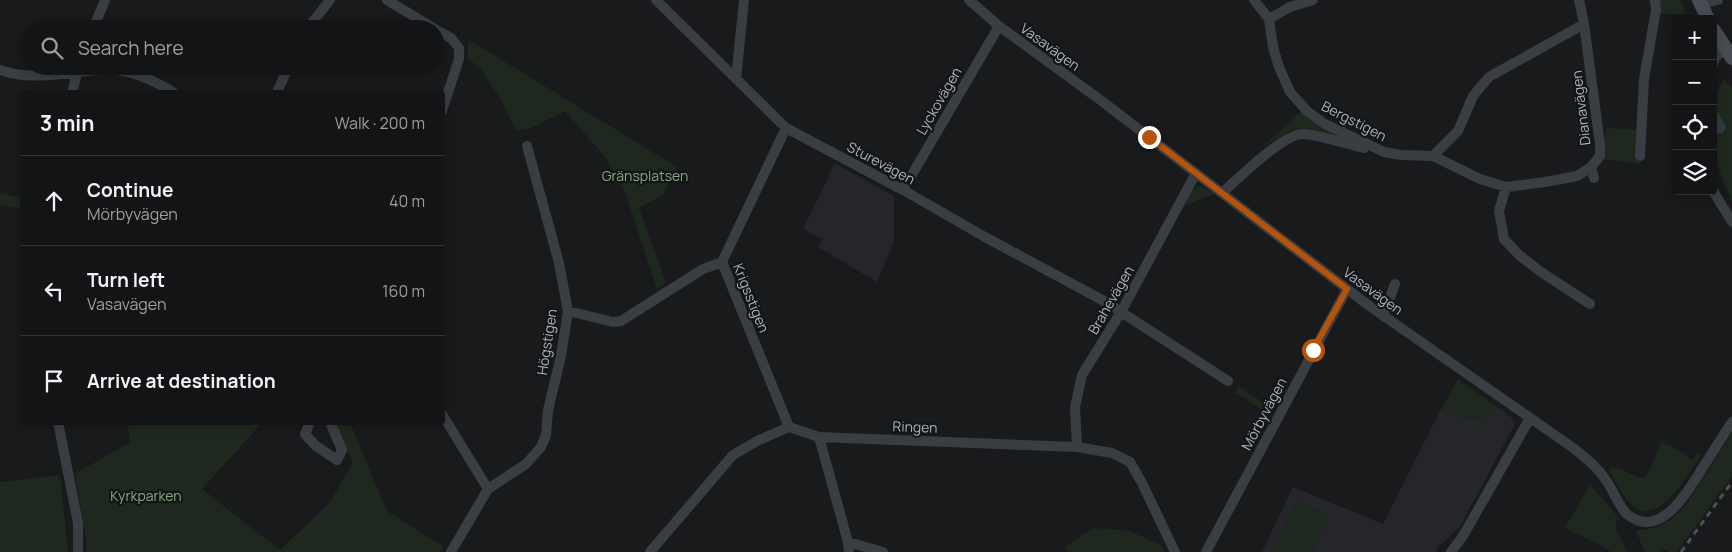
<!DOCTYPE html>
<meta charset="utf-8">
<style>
:root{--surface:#131415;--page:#202122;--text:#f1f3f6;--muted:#9d9ea0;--line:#323334}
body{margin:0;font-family:Manrope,sans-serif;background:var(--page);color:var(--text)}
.controls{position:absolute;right:15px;top:15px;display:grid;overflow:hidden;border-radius:5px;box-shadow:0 2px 12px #0003}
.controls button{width:45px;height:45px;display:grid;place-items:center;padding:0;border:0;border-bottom:1px solid var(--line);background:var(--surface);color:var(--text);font:25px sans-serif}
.stop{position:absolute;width:15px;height:15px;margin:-11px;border:4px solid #b45309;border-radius:50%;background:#fff}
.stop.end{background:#b45309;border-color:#fff;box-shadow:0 1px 5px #0008}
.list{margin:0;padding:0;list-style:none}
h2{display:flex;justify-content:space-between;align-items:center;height:65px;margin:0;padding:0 20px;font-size:21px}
h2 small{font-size:16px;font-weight:400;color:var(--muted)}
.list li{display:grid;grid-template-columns:32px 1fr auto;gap:15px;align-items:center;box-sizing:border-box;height:90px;padding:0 20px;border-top:1px solid var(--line)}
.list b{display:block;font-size:19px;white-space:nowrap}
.list p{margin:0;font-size:16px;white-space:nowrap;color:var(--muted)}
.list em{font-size:16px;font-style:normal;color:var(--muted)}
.icon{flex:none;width:28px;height:28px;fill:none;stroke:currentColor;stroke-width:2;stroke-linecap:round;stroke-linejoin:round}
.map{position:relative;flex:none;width:1732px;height:552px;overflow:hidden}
.search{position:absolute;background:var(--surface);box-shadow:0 2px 12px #0003;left:20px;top:20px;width:425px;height:55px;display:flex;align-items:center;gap:12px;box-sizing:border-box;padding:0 18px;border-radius:28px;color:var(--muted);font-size:19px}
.panel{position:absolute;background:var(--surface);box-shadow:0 2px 12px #0003;left:20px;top:90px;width:425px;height:335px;border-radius:5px}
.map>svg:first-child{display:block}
</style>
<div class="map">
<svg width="1732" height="552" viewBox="0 0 1732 552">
<rect width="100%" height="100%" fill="#191a1c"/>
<path fill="#252629" d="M 834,163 L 894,196 L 894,242 L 877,282 L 818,247 L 822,239 L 803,229 L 828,178 Z
M 1496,406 L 1512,418 L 1515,424 L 1461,525 L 1442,544 L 1438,545 L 1436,552 L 1262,552 L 1293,487 L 1383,524 L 1440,411 L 1478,421 Z"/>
<path fill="#1f281f" d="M 1658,0 L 1680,0 L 1686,14 L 1656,14 Z
M 469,40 L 677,167 L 663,195 L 639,208 L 666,283 L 657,289 L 625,192 L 606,158 L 565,111 L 531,128 L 516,131 L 503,103 L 480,68 L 467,58 Z
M 1724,79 L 1732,88 L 1732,200 C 1715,167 1707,133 1717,97 C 1719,90 1720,84 1724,79 Z
M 1301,111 L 1364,145 L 1308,131 L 1293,129 L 1261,148 Z
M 1606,128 L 1637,130 L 1640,164 L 1603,159 Z
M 1200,186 L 1214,194 L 1183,206 L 1192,190 Z
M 0,193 L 22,198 L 22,209 L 0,205 Z
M 1458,379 L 1496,406 L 1478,421 L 1440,411 Z
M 1239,386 L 1273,410 L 1270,415 L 1235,392 Z
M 127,423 L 262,423 L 202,489 L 280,550 L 330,502 L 353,463 L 335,423 L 350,423 L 387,511 L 443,546 L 441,552 L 86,552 L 87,545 L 75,474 L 130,442 Z
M 1732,433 L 1732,476 L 1677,552 L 1669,552 L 1662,548 L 1659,552 L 1645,552 L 1636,531 L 1657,527 L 1672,519 L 1688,502 Z
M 1661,442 L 1677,449 L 1692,460 L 1698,452 L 1701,455 C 1690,471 1661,524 1636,508 C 1626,501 1614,481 1609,470 L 1612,466 L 1644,479 L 1654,461 Z
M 60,475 L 68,552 L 0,552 L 0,482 Z
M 1590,484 L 1617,516 L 1616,529 L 1627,552 L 1611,552 L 1603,546 L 1565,528 Z
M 1296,500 L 1330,515 L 1313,552 L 1273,552 Z
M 1093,528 L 1130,531 L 1161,545 L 1164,552 L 1068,552 L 1065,547 Z"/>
<path fill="#2e3c42" d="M 1718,112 L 1726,127 L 1723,133 L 1716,133 C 1712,127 1713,121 1714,115 Z"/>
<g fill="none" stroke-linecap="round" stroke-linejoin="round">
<path stroke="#3a3d42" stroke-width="10" d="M 387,0 L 435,29
M 656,0 L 786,128 L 903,190 L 985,237 L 1104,301 L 1228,381
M 969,0 L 999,26 L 1103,102 L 1368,305 L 1572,447 C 1584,457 1597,466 1605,479 C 1613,489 1618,506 1627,514 C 1660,542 1689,490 1703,467 C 1713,452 1722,437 1732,422
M 1254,0 L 1269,19 L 1273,47 L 1279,67 L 1290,92 L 1307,111 L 1325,124 L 1384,152 L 1401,155 L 1433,156 L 1458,131 L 1473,96 L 1489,77 L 1584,24
M 1701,4 L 1718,0
M 1269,19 L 1290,7 L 1313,0
M 93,29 L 105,0
M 307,29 L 330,0
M 436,30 L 451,38 L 459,48 L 459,59 L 442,111
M 1713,64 L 1715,58 L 1726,47
M 0,70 C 33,82 70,71 104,70 C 128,68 153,80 173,92
M 736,79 L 744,0
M 72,92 L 79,67
M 277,92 L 289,66
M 786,128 L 722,262 L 789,427
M 1433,156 L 1480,179 L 1506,187 L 1545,182 L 1577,176 L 1591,167 L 1600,156 L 1600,144 L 1584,24 L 1579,0
M 1640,156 L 1644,79 L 1656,10 L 1655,0
M 1591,167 L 1594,178
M 1506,187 L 1499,211 L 1504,239 L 1519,255 L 1541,272 L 1590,304
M 903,190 L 999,26
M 1713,191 L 1732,222
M 1222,193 C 1238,179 1284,133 1303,134 C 1320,135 1346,144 1364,148
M 568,311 L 613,322 L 621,321 L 703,269 L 722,262
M 1383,316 L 1395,284
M 442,414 L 488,489 L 451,552
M 58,422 L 78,523 L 78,552
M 310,422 L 305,434 L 316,446 L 337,460 L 342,450 L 330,422
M 819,437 L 848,542 L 849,552
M 1077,447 L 1075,407 L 1082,375 L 1121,312 L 1196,173
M 488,489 L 526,464 L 541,447 L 546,435 L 548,410 L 561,356 L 568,311 L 559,263 L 527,146
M 848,542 L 883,552
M 650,552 L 733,455 L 759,440 L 789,427 L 819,437 L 1077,447 L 1112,453 L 1130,462 L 1142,483 L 1175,552
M 1206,552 L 1347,289
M 1451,552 L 1463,536 L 1530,418"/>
<path stroke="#484c52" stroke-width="14" d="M 1699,0 L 1708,19
M 1713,29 L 1732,58"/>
<path stroke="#4d5157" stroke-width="3" stroke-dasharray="6 5" stroke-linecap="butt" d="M 1681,552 L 1732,482"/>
</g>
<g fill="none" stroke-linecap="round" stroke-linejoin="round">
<path stroke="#b45309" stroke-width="6" d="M 1149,137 L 1347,289 L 1313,350"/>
</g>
<g text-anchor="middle" stroke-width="4.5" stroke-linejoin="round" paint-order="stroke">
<g font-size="14" fill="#abb3bd" stroke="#141517">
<text transform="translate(1050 47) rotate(36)" y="5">Vasavägen</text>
<text transform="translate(939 101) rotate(-60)" y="5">Lyckovägen</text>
<text transform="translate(1581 108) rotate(-97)" y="5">Dianavägen</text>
<text transform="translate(1354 121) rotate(27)" y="5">Bergstigen</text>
<text transform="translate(881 163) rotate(28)" y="5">Sturevägen</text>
<text transform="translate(1373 291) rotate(36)" y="5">Vasavägen</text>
<text transform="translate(751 298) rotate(68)" y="5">Krigsstigen</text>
<text transform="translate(1111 300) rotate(-60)" y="5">Brahevägen</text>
<text transform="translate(547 342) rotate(-81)" y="5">Högstigen</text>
<text transform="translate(1264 414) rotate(-62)" y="5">Mörbyvägen</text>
<text transform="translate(915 427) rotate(2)" y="5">Ringen</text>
</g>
<g font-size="14" fill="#85a981" stroke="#141517">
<text x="645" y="181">Gränsplatsen</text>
<text x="146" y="501">Kyrkparken</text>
</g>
</g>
</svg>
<div class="controls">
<button>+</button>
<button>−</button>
<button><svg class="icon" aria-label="locate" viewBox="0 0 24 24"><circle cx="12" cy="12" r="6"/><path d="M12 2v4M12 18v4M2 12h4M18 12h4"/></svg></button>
<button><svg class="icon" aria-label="layers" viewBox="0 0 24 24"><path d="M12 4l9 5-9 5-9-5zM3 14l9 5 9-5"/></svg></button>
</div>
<div class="stop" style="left:1313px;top:350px"></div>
<div class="stop end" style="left:1149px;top:137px"></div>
<div class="search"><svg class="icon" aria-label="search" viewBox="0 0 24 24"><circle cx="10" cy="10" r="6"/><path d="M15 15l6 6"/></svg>Search here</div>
<section class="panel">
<h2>3 min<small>Walk · 200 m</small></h2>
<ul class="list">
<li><svg class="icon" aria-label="ahead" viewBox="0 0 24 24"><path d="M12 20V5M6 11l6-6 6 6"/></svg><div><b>Continue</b><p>Mörbyvägen</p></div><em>40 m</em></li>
<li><svg class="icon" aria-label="left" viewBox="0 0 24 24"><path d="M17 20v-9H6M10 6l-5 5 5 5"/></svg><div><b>Turn left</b><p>Vasavägen</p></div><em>160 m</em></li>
<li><svg class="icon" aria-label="arrive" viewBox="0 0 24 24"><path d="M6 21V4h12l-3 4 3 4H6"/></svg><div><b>Arrive at destination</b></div></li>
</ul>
</section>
</div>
